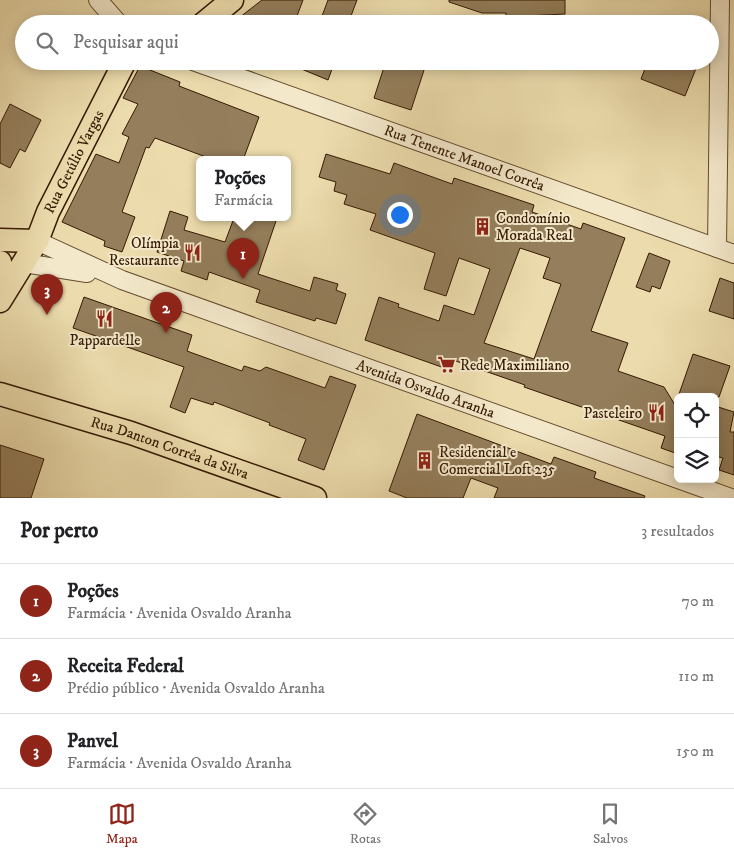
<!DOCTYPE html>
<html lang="pt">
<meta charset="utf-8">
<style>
:root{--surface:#fff;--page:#f2f2f2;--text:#202124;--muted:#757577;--line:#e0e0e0;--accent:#8f2418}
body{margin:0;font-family:"IM FELL DW Pica",serif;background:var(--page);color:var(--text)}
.controls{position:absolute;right:15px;bottom:15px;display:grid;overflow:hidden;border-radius:8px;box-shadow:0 2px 12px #0003}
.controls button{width:45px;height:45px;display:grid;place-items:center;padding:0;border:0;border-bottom:1px solid var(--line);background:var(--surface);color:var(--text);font:25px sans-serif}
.you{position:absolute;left:399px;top:214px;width:18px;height:18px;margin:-12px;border:4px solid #fff;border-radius:50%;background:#1a73e8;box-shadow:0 0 0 8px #1a73e833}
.badge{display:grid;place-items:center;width:32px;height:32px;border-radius:50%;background:var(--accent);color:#fff;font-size:16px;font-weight:700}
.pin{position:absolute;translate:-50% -41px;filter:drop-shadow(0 1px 2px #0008)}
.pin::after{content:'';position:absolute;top:26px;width:18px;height:15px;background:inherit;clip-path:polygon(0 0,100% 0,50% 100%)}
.popup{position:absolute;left:196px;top:156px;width:95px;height:65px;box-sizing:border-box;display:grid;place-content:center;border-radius:8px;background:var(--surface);filter:drop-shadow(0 1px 4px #0005);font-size:16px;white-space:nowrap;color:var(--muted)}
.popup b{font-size:19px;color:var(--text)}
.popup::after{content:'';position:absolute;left:50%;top:100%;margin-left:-10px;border:10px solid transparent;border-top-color:var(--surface)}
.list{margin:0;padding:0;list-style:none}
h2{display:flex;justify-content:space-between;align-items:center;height:65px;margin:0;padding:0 20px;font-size:21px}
h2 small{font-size:16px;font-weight:400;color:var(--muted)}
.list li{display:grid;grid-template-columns:32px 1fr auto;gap:15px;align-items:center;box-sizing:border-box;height:75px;padding:0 20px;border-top:1px solid var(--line)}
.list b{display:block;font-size:19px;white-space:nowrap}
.list p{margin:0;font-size:16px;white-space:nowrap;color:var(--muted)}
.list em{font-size:16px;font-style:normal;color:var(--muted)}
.icon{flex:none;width:28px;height:28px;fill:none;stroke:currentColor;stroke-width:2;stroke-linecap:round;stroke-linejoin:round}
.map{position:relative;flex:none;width:734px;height:498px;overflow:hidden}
.search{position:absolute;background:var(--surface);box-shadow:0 2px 12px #0003;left:15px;right:15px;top:15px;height:55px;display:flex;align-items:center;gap:12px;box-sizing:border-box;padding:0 18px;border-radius:28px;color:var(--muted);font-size:19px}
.sheet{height:290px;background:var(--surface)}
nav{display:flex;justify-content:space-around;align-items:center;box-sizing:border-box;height:70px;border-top:1px solid var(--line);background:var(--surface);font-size:14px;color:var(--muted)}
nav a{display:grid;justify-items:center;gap:2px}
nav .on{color:var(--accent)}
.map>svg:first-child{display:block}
</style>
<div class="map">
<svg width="734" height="498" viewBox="0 0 734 498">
<rect width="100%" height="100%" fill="#ecdcad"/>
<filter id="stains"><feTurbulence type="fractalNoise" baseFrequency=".004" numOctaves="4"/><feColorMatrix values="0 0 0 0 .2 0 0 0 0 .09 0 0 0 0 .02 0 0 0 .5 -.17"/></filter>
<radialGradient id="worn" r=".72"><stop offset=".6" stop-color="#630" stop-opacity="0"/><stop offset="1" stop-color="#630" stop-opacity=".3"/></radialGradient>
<path fill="#947e5b" stroke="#351902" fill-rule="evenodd" d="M 262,0 L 303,0 L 294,24 L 231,24 Z
M 328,0 L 357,0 L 348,24 L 319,24 Z
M 449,0 L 565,0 L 565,14 L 506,17 L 506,13 L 482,13 L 449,2 Z
M 282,61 L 335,61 L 328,80 Z
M 386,61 L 427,61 L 411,110 L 374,98 Z
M 648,61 L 685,61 L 697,66 L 685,96 L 641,79 Z
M 140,66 L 180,82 L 179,86 L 259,117 L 243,160 L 214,160 L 155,138 L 149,148 L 146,147 L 122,212 L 135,217 L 122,252 L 104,246 L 105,241 L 62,222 L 96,154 L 119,163 L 129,137 L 122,134 L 138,104 L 123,98 Z
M 10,104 L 41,120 L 25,152 L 20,149 L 10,168 L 0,163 L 0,124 Z
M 326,154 L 390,174 L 394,163 L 452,184 L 454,178 L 534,205 L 532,212 L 581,229 L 583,223 L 625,238 L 591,331 L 628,343 L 618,371 L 664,387 L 675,405 L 678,405 L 678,454 L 661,448 L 665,436 L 524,387 L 525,385 L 453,360 L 450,370 L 365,340 L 379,297 L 399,304 L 398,307 L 439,321 L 444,305 L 474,315 L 490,269 L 459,258 L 446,296 L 424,289 L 435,253 L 370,230 L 376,214 L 344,204 L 347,195 L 334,191 L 336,182 L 319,177 ZM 520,248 L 550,258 L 543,278 L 561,284 L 534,359 L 484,343 Z
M 170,211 L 188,217 L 184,230 L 225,242 L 234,218 L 277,218 L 258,274 L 310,291 L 314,277 L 338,284 L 336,290 L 346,294 L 336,324 L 316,318 L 315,321 L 256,302 L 260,290 L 209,272 L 207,280 L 181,271 L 184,261 L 157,252 Z
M 649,253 L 670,261 L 660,289 L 652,286 L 650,292 L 636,287 Z
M 720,278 L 734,283 L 734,319 L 709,311 Z
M 84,297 L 192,335 L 187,351 L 242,371 L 244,366 L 260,371 L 266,367 L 325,388 L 330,376 L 356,385 L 324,470 L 298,460 L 306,439 L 269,425 L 270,423 L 214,402 L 213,405 L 191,398 L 185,413 L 170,407 L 184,367 L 73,328 Z
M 693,354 L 730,366 L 719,397 L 678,397 Z
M 715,406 L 734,412 L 730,432 L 734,432 L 734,475 L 719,470 L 723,458 L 715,456 Z
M 417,414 L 551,464 L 554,457 L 596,472 L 594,478 L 645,496 L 644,498 L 494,498 L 498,488 L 471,478 L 463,498 L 407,498 L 389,491 Z
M 0,445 L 44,459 L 31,498 L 0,498 Z"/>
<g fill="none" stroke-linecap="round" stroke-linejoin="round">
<defs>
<g id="minor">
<path d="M 98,0 L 119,24"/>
<path id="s1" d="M 193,61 L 734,254"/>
<path id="s2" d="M 37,241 L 122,280 L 731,498"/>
<path d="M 717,248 L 720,0"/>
<path d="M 24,263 L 87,273"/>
</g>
<g id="major">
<path d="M 203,24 L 232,0"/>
<path d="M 0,240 L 37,241"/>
<path d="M 0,262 L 3,277 L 2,296"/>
<path id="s3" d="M 0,301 L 37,241 L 48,212 L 125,61"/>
<path id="s4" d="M 0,394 L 131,433 L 315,498"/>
</g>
</defs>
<use href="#minor" stroke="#634a2d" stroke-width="20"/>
<use href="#major" stroke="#351902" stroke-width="25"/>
<use href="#minor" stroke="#f3e8ca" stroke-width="18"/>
<use href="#major" stroke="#ecdcad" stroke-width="22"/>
</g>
<defs>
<symbol id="building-bare" viewBox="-9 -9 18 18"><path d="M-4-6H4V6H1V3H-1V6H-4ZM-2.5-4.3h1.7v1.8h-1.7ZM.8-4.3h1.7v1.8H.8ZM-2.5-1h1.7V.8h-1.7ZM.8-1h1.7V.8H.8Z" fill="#8f2418" stroke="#f3e8ca" stroke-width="2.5" paint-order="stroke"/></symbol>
<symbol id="restaurant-bare" viewBox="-9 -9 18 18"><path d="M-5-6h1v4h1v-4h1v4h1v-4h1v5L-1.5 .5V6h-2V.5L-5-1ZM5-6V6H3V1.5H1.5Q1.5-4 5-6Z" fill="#8f2418" stroke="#f3e8ca" stroke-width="2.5" paint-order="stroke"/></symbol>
<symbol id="supermarket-bare" viewBox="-9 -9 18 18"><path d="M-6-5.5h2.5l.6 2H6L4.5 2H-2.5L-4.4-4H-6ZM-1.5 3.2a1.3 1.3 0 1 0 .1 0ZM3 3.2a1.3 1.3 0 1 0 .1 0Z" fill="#8f2418" stroke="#f3e8ca" stroke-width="2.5" paint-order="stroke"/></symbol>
</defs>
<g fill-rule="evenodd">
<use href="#building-bare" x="470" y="214" width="25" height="25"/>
<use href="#restaurant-bare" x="180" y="240" width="25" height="25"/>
<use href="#restaurant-bare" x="92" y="306" width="25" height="25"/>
<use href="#supermarket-bare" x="434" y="352" width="25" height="25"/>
<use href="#restaurant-bare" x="644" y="400" width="25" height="25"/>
<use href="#building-bare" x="412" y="448" width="25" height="25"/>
</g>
<g text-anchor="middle" stroke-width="4" stroke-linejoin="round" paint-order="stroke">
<g font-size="15" fill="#351902" stroke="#f3e8ca">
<text dy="5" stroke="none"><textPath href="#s1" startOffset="288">Rua Tenente Manoel Corrêa</textPath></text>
<text dy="5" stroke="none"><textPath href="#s3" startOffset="158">Rua Getúlio Vargas</textPath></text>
<text dy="5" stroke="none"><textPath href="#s2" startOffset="416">Avenida Osvaldo Aranha</textPath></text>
<text dy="5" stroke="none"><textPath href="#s4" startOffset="178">Rua Danton Corrêa da Silva</textPath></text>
</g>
<g font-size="15" fill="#351902" stroke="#f3e8ca" text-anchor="start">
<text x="496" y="223">Condomínio<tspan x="496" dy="17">Morada Real</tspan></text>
<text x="179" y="248" text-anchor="end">Olímpia<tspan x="179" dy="17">Restaurante</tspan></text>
<text x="105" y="345" text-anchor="middle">Pappardelle</text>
<text x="460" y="370">Rede Maximiliano</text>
<text x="642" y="418" text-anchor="end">Pasteleiro</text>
<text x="439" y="457">Residencial e<tspan x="439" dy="17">Comercial Loft 235</tspan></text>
</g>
</g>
<rect width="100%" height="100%" filter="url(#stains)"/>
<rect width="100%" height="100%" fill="url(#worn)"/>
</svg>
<div class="controls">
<button><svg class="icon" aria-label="locate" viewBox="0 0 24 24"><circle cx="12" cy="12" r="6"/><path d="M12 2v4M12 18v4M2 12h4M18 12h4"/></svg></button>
<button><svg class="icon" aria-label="layers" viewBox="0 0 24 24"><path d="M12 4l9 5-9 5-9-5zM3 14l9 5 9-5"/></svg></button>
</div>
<div class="you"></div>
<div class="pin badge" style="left:243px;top:279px">1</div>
<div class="popup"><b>Poções</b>Farmácia</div>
<div class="pin badge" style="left:166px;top:333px">2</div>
<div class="pin badge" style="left:47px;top:315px">3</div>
<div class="search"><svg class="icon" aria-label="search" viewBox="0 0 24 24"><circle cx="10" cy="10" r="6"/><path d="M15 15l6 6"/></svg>Pesquisar aqui</div>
</div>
<section class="sheet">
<h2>Por perto<small>3 resultados</small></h2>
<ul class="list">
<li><span class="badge">1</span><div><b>Poções</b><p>Farmácia · Avenida Osvaldo Aranha</p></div><em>70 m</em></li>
<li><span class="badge">2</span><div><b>Receita Federal</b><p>Prédio público · Avenida Osvaldo Aranha</p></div><em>110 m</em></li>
<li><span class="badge">3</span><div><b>Panvel</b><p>Farmácia · Avenida Osvaldo Aranha</p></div><em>150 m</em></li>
</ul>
</section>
<nav>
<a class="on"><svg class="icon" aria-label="map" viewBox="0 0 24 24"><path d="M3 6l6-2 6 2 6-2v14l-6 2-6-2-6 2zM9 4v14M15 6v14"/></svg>Mapa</a>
<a><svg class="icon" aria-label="directions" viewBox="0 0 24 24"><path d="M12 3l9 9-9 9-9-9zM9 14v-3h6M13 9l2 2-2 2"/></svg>Rotas</a>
<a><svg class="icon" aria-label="saved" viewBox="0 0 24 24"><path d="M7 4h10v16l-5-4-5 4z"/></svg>Salvos</a>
</nav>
